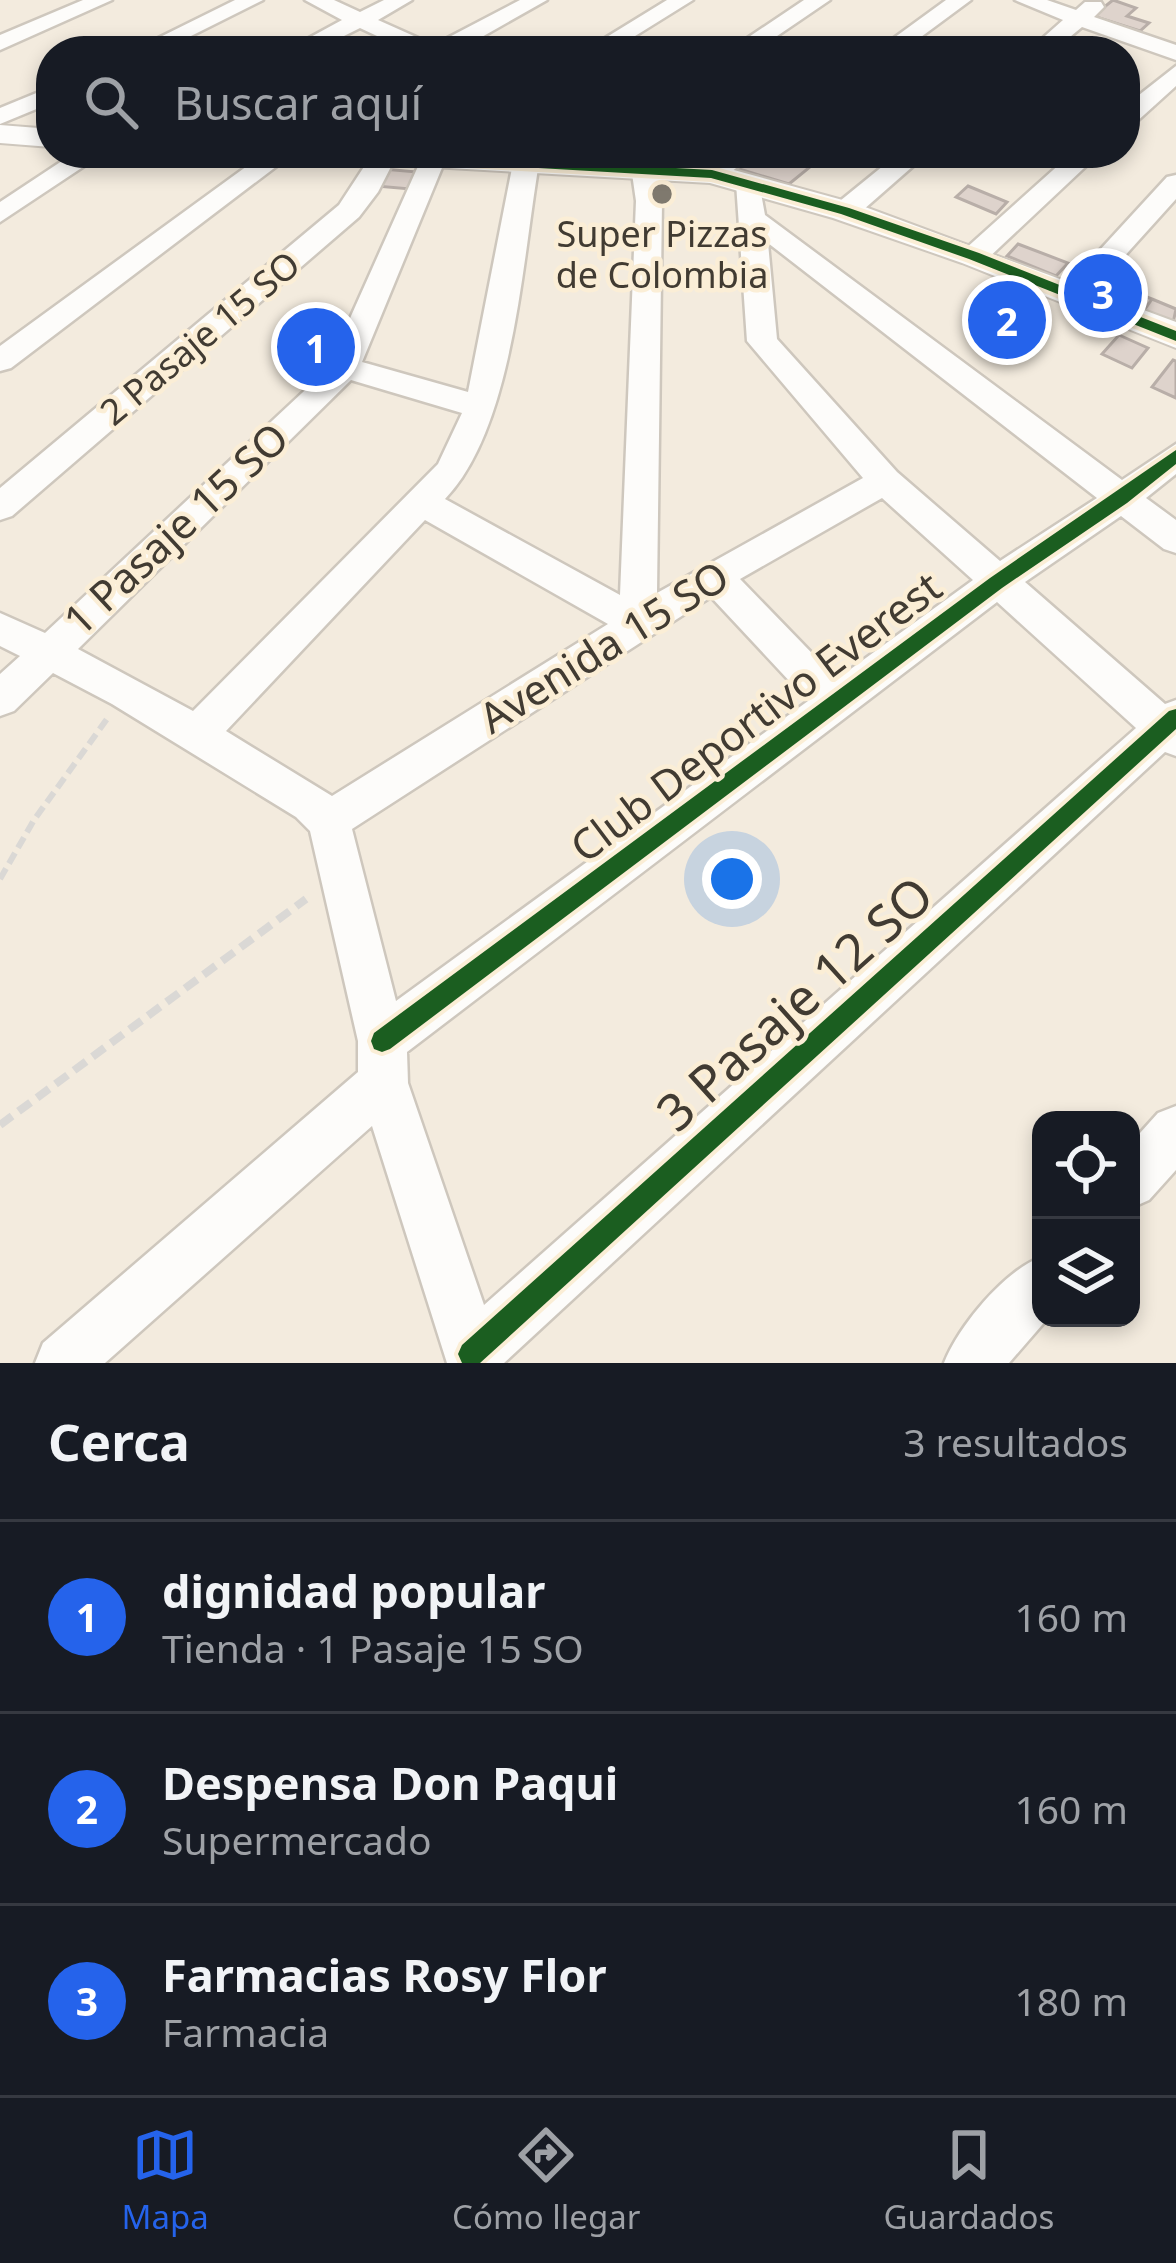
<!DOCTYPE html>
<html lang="es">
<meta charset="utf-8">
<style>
:root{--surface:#171b24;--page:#20242c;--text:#f1f3f6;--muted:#9ea1a6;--line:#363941;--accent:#2563eb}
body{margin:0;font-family:"Noto Sans",sans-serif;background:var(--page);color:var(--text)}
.controls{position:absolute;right:36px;bottom:36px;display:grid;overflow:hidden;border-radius:24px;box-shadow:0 6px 18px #0003}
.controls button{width:108px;height:108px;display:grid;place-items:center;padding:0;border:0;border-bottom:3px solid var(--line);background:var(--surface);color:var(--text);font:60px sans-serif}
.you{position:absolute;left:732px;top:879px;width:42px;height:42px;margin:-30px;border:9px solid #fff;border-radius:50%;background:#1a73e8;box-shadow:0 0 0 18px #1a73e833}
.badge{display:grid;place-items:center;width:78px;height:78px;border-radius:50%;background:var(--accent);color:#fff;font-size:39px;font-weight:700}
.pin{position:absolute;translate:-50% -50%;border:6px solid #fff;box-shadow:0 3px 12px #0006}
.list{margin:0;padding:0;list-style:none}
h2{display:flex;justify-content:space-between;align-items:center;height:156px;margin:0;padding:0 48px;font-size:51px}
h2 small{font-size:39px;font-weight:400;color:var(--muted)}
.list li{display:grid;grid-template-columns:78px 1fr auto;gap:36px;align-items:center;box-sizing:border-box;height:192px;padding:0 48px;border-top:3px solid var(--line)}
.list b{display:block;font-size:45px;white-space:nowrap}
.list p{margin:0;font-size:39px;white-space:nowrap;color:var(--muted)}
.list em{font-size:39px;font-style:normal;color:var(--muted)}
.icon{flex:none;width:66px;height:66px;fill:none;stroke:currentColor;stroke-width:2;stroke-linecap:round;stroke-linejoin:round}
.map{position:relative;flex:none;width:1176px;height:1363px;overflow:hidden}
.search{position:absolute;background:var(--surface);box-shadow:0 6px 18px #0003;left:36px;right:36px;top:36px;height:132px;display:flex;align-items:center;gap:30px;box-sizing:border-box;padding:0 42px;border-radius:48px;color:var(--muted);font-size:45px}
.sheet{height:732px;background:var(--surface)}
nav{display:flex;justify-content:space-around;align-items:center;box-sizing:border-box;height:168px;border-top:3px solid var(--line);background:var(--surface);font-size:33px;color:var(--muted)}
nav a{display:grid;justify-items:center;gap:6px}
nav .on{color:var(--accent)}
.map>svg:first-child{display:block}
</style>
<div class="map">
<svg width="1176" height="1363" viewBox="0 0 1176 1363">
<rect width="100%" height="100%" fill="#f3ebde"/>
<path fill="#ded3cc" stroke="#b8aea8" stroke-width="3" d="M 1113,0 L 1136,8 L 1127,16 L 1149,23 L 1140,31 L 1093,16 Z
M 1113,0 L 1136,8 L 1127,16 L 1149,23 L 1140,31 L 1093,16 Z
M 759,153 L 778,153 L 810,167 L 789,184 L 736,168 Z
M 383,169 L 417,172 L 410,189 L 376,186 Z
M 968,186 L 1007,202 L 996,214 L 956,197 Z
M 1018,244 L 1068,263 L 1056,276 L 1007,256 Z
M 1106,281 L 1152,299 L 1143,312 L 1096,293 Z
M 1152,299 L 1176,309 L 1173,323 L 1143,312 Z
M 1010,307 L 1029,318 L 998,340 L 979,328 Z
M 1119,335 L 1148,348 L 1132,368 L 1102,354 Z
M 1173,360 L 1176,361 L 1176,398 L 1152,387 Z"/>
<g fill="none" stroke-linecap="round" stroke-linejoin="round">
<defs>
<path id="minor" d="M 83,0 L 112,0 L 0,50 L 0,35 Z
M 235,0 L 263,0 L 161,51 L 132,51 Z
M 305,0 L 334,0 L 360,12 L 384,0 L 412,0 L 378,20 L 434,45 L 520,0 L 547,0 L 457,51 L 409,51 L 360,28 L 314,51 L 285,51 L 342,20 Z
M 667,0 L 693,0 L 611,51 L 584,51 Z
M 804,0 L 830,0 L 755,51 L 728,51 Z
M 946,0 L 971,0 L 902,51 L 876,51 Z
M 1015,0 L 1047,0 L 1076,10 L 1085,2 L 1101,2 L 1104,7 L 1094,17 L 1176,45 L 1176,60 L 1082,27 L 1053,51 L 1028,51 L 1063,20 Z
M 1176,66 L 1176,86 L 1134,124 L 1125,126 L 1125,106 Z
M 51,87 L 51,103 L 0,124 L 0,108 Z
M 74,153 L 104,153 L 0,222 L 0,202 Z
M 265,153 L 294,153 L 11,368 L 0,371 L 0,346 Z
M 373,153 L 397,155 L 378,192 L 359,217 L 12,516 L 0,520 L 0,488 L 339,205 Z
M 424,153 L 442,153 L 446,158 L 362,362 L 468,392 L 513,163 L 526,155 L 539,163 C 522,261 514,427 445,499 L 620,595 L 636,201 L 629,153 L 655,153 L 662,201 L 657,593 L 863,478 L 747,341 L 736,183 L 740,177 L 758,177 L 765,215 L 1122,480 L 1176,444 L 1176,474 L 1146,498 L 1176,520 L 1176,553 L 1164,549 L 1121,516 L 1025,582 L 1165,704 L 1176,700 L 1176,756 L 1165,752 L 504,1363 L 447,1363 L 372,1126 L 105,1363 L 35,1363 L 43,1343 L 358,1072 L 358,1041 L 310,831 L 296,817 L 112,704 L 53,673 L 14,711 L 0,716 L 0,674 L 20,656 L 0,646 L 0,613 L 45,633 L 317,379 L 330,363 ZM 768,243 L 1097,498 L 1000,561 L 897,472 L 777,339 ZM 351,380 L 462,413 L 438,464 L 193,711 L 78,649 ZM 882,498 L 973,580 L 837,679 L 740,579 ZM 425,520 L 608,624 L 332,796 L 226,731 ZM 711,597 L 808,701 L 396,1001 L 352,829 ZM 997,602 L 1136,728 L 484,1305 L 408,1083 L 407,1052 Z
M 725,153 L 755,153 L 721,180 L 703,180 L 699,174 Z
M 899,153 L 928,153 L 855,217 L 835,217 L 832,211 L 835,205 Z
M 1072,153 L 1100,153 L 984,262 L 964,262 L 960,256 L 964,250 Z
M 1176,175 L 1176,199 L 1084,301 L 1064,301 L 1059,295 L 1064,289 L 1167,177 Z
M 1176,1106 L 1176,1170 L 1149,1200 L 1131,1208 L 1131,1143 L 1158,1113 Z
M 1041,1257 L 1041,1318 L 1048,1318 L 1009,1363 L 944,1363 C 959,1326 1003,1272 1041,1257 Z"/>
<path id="tertiary" d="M 0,125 L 51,129 L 51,147 L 0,143 Z
M 329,153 L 511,153 L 712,164 L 857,204 L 1176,322 L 1176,348 L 962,263 L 833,218 L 710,183 L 345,162 Z"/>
</defs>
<use href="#minor" stroke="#cec7bd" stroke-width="5"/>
<use href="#tertiary" stroke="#cec7bd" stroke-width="4"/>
<path stroke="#dad8d5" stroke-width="6" stroke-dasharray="12 6" stroke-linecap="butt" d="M 0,879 L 34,820 L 107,719"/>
<path stroke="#dad8d5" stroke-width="8" stroke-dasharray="15 8" stroke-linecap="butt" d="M 0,1125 L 306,899"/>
<use href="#minor" fill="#fdfcfa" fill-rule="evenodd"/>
<use href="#tertiary" fill="#fdfcfa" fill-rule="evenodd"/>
<defs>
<path id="cycleway" d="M 339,153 L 407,153 L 712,170 L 849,208 L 979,253 L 1176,331 L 1176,341 L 969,259 L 841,214 L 711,178 L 345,157 Z
M 1176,450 L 1176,464 L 1127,503 L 1002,588 L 390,1049 L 382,1052 L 374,1049 L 371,1041 L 374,1033 L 990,578 Z
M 1176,709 L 1176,729 L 480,1363 L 462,1363 L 458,1354 L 462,1345 L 1169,711 Z"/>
</defs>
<use href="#cycleway" stroke="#fbeed6" stroke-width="8"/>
<use href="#cycleway" fill="#1b5e20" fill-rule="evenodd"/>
</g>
<circle fill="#7f796e" stroke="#fbeed6" stroke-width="4.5" cx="662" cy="194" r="12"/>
<g text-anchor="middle" stroke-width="9" stroke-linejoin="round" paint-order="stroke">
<g font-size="36" fill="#413b32" stroke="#fbeed6">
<text x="662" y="247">Super Pizzas<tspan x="662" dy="41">de Colombia</tspan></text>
</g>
<g font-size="36" fill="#413b32" stroke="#fbeed6">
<text transform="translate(200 338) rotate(-40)" y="13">2 Pasaje 15 SO</text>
</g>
<g font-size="42" fill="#413b32" stroke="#fbeed6">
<text transform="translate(176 529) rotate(-43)" y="15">1 Pasaje 15 SO</text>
<text transform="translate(604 647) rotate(-32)" y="15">Avenida 15 SO</text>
<text transform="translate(756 717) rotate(-37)" y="15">Club Deportivo Everest</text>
</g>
<g font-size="51" fill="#413b32" stroke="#fbeed6">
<text transform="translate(795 1004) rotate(-42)" y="18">3 Pasaje 12 SO</text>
</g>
</g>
</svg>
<div class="controls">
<button><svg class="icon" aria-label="locate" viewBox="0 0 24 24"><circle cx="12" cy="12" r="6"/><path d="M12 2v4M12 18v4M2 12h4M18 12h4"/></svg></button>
<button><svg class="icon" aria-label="layers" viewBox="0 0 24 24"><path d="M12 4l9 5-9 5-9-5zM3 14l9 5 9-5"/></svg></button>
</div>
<div class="you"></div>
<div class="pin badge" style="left:316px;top:347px">1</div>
<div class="pin badge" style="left:1007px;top:320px">2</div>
<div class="pin badge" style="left:1103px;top:293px">3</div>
<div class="search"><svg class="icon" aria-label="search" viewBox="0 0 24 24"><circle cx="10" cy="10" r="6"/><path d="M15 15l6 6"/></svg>Buscar aquí</div>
</div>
<section class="sheet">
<h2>Cerca<small>3 resultados</small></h2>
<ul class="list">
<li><span class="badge">1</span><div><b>dignidad popular</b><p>Tienda · 1 Pasaje 15 SO</p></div><em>160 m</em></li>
<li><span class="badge">2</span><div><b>Despensa Don Paqui</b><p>Supermercado</p></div><em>160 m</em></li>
<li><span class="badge">3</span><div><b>Farmacias Rosy Flor</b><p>Farmacia</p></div><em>180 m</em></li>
</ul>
</section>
<nav>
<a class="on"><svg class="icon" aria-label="map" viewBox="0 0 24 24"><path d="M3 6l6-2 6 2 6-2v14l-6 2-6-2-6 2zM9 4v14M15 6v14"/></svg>Mapa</a>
<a><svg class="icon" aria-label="directions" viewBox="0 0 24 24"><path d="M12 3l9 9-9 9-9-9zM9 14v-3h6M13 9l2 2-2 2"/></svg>Cómo llegar</a>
<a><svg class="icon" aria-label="saved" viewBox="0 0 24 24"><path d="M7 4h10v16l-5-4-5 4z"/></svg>Guardados</a>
</nav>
